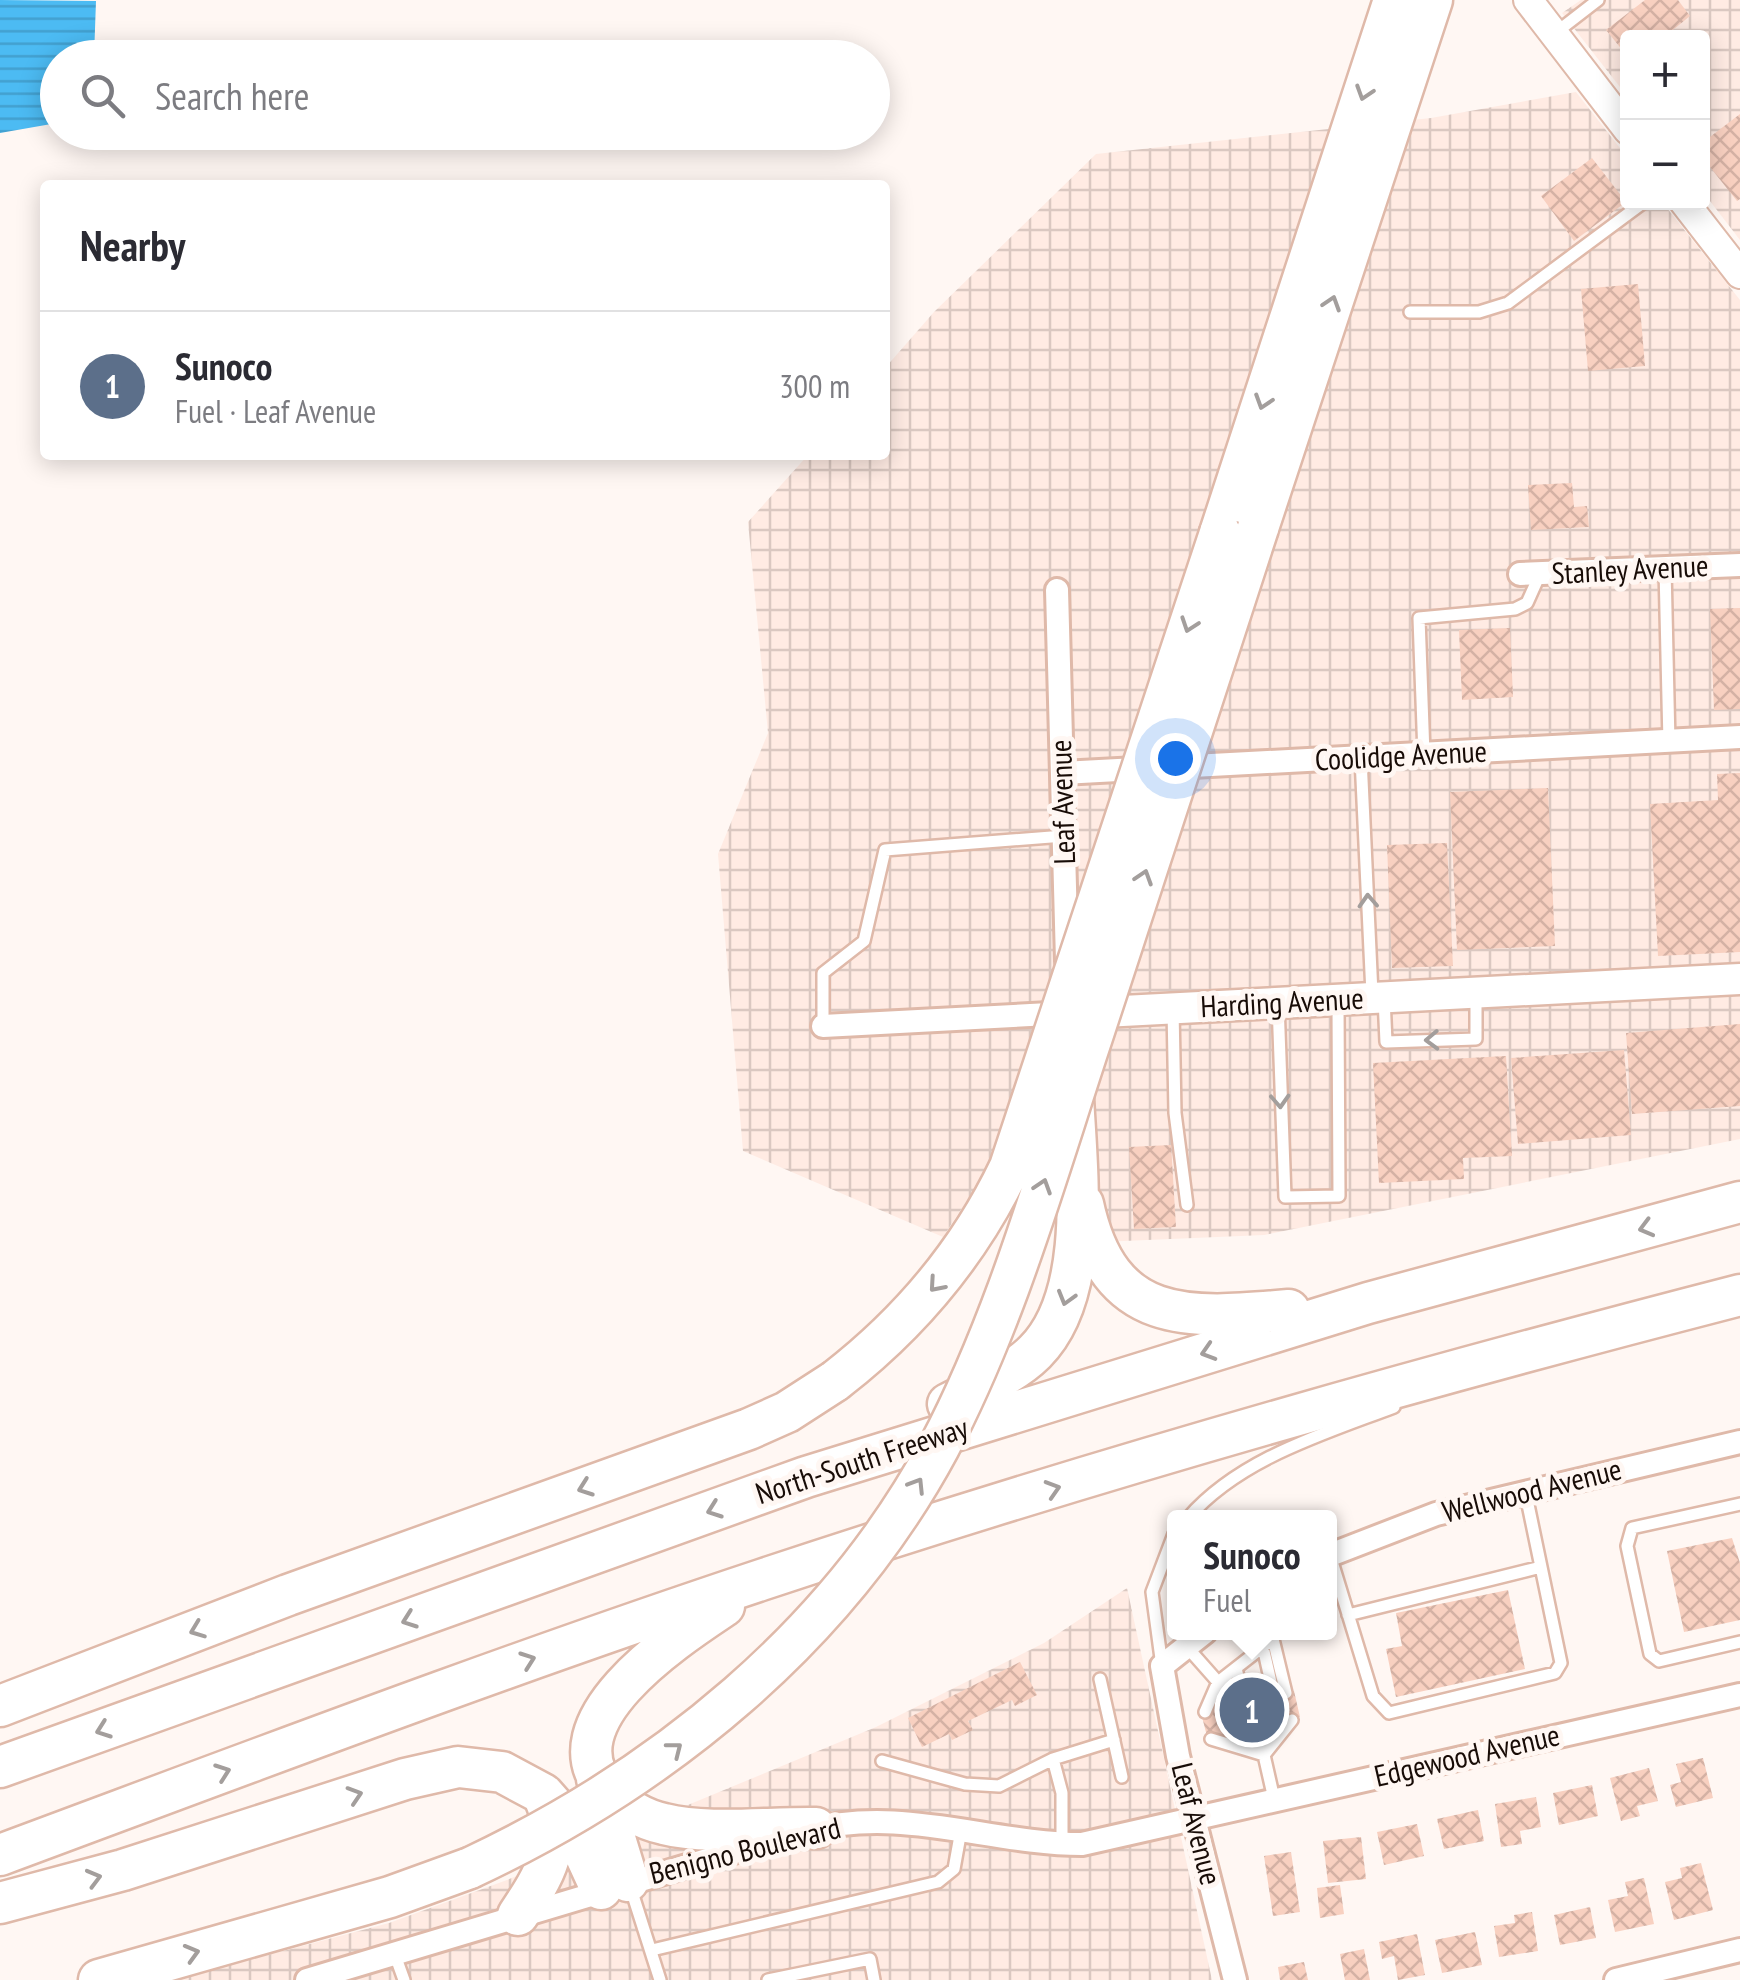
<!DOCTYPE html>
<meta charset="utf-8">
<style>
:root{--surface:#fff;--page:#f2f2f3;--text:#2b2b33;--muted:#7c7c81;--line:#e1e1e2;--accent:#2c88b5}
body{margin:0;font-family:"PT Sans Narrow",sans-serif;background:var(--page);color:var(--text)}
.controls{position:absolute;right:30px;top:30px;display:grid;overflow:hidden;border-radius:10px;box-shadow:0 5px 25px #0003}
.controls button{width:90px;height:90px;display:grid;place-items:center;padding:0;border:0;border-bottom:2px solid var(--line);background:var(--surface);color:var(--text);font:50px sans-serif}
.you{position:absolute;left:1175px;top:758px;width:35px;height:35px;margin:-25px;border:8px solid #fff;border-radius:50%;background:#1a73e8;box-shadow:0 0 0 15px #1a73e833}
.badge{display:grid;place-items:center;width:65px;height:65px;border-radius:50%;background:var(--accent);color:#fff;font-size:32px;font-weight:700}
.pin{position:absolute;translate:-50% -50%;border:5px solid #fff;box-shadow:0 2px 10px #0006}
.popup{position:absolute;left:1167px;top:1510px;width:170px;height:130px;box-sizing:border-box;display:grid;place-content:center;border-radius:10px;background:var(--surface);filter:drop-shadow(0 2px 8px #0005);font-size:32px;white-space:nowrap;color:var(--muted)}
.popup b{font-size:38px;color:var(--text)}
.popup::after{content:'';position:absolute;left:50%;top:100%;margin-left:-20px;border:20px solid transparent;border-top-color:var(--surface)}
.list{margin:0;padding:0;list-style:none}
h2{display:flex;justify-content:space-between;align-items:center;height:130px;margin:0;padding:0 40px;font-size:42px}
h2 small{font-size:32px;font-weight:400;color:var(--muted)}
.list li{display:grid;grid-template-columns:65px 1fr auto;gap:30px;align-items:center;box-sizing:border-box;height:150px;padding:0 40px;border-top:2px solid var(--line)}
.list b{display:block;font-size:38px;white-space:nowrap}
.list p{margin:0;font-size:32px;white-space:nowrap;color:var(--muted)}
.list em{font-size:32px;font-style:normal;color:var(--muted)}
.icon{flex:none;width:55px;height:55px;fill:none;stroke:currentColor;stroke-width:2;stroke-linecap:round;stroke-linejoin:round}
.map{position:relative;flex:none;width:1740px;height:1980px;overflow:hidden}
.search{position:absolute;background:var(--surface);box-shadow:0 5px 25px #0003;left:40px;top:40px;width:850px;height:110px;display:flex;align-items:center;gap:25px;box-sizing:border-box;padding:0 35px;border-radius:55px;color:var(--muted);font-size:38px}
.panel{position:absolute;background:var(--surface);box-shadow:0 5px 25px #0003;left:40px;top:180px;width:850px;height:280px;border-radius:10px}
.map>svg:first-child{display:block}
</style>
<div class="map">
<svg width="1740" height="1980" viewBox="0 0 1740 1980">
<defs>
<pattern id="industrial-grid" width="8" height="8" patternUnits="userSpaceOnUse" patternTransform="scale(2.5)"><rect width="8" height="8" fill="#ffebe3"/><path d="M0 4h8M4 0v8" fill="none" stroke="#dac8c1"/></pattern>
<pattern id="water-rules" width="6" height="5" patternUnits="userSpaceOnUse" patternTransform="scale(2.5)"><rect width="6" height="5" fill="#4cbbf3"/><path d="M0 2.5h6" fill="none" stroke="#42a0cf"/></pattern>
<pattern id="building-cross-hatch" width="8" height="8" patternUnits="userSpaceOnUse" patternTransform="scale(2.5)"><rect width="8" height="8" fill="#f8d0c0"/><path d="M0 0l8 8M0 8l8-8" fill="none" stroke="#d4b1a4"/></pattern>
</defs>
<rect width="100%" height="100%" fill="#fff7f3"/>
<path fill="url(#industrial-grid)" d="M 1581,0 L 1740,0 L 1740,240 L 1703,192 L 1702,38 L 1628,38 L 1627,96 L 1562,13 Z
M 1576,92 L 1627,157 L 1628,202 L 1663,203 L 1740,300 L 1740,1139 L 1264,1235 L 1077,1243 L 1072,1140 L 1005,1142 L 943,1237 L 743,1151 L 718,854 L 768,733 L 748,522 L 808,455 L 885,455 L 885,368 L 934,312 L 1096,154 L 1431,118 Z
M 1127,1588 L 1212,1980 L 173,1980 L 389,1923 L 507,1880 L 876,1727 L 1044,1643 Z"/>
<path fill="url(#water-rules)" d="M 0,0 L 96,1 L 94,57 L 58,58 L 57,123 L 0,133 Z"/>
<path fill="url(#building-cross-hatch)" d="M 1645,0 L 1678,0 L 1690,16 L 1663,38 L 1628,38 L 1628,57 L 1606,30 Z
M 1740,114 L 1740,199 L 1737,201 L 1702,157 L 1702,143 Z
M 1592,158 L 1626,202 L 1574,241 L 1541,196 Z
M 1638,284 L 1645,366 L 1588,371 L 1581,289 Z
M 1572,483 L 1574,507 L 1587,506 L 1589,527 L 1531,530 L 1528,485 Z
M 1740,608 L 1740,709 L 1714,710 L 1710,609 Z
M 1510,628 L 1513,697 L 1462,700 L 1459,630 Z
M 1740,773 L 1740,952 L 1658,956 L 1650,804 L 1718,800 L 1717,774 Z
M 1548,788 L 1555,946 L 1457,950 L 1450,792 Z
M 1447,843 L 1453,966 L 1392,968 L 1387,845 Z
M 1740,1024 L 1740,1106 L 1632,1114 L 1626,1033 Z
M 1624,1050 L 1631,1135 L 1518,1144 L 1511,1058 Z
M 1506,1056 L 1512,1156 L 1463,1158 L 1464,1179 L 1379,1183 L 1373,1063 Z
M 1171,1145 L 1176,1227 L 1134,1229 L 1129,1147 Z
M 1732,1538 L 1740,1563 L 1740,1620 L 1684,1632 L 1667,1551 Z
M 1508,1590 L 1525,1669 L 1396,1697 L 1386,1649 L 1402,1646 L 1396,1613 Z
M 1020,1662 L 1037,1695 L 1015,1706 L 1012,1700 L 968,1721 L 973,1730 L 952,1740 L 949,1734 L 922,1747 L 908,1718 Z
M 1294,1691 L 1300,1717 L 1208,1740 L 1201,1713 Z
M 1703,1758 L 1713,1798 L 1676,1807 L 1670,1785 L 1681,1782 L 1676,1764 Z
M 1649,1768 L 1658,1801 L 1637,1806 L 1640,1816 L 1621,1821 L 1610,1778 Z
M 1592,1785 L 1598,1816 L 1559,1825 L 1553,1793 Z
M 1536,1797 L 1541,1827 L 1520,1831 L 1522,1844 L 1501,1847 L 1495,1804 Z
M 1478,1810 L 1484,1841 L 1444,1849 L 1437,1819 Z
M 1417,1824 L 1424,1856 L 1384,1865 L 1377,1832 Z
M 1361,1837 L 1366,1879 L 1328,1883 L 1323,1841 Z
M 1291,1852 L 1300,1912 L 1273,1916 L 1264,1856 Z
M 1701,1863 L 1713,1910 L 1674,1920 L 1665,1882 L 1682,1878 L 1680,1868 Z
M 1644,1878 L 1654,1924 L 1615,1932 L 1608,1900 L 1628,1896 L 1625,1882 Z
M 1340,1885 L 1344,1914 L 1320,1918 L 1317,1888 Z
M 1590,1907 L 1596,1938 L 1560,1945 L 1554,1915 Z
M 1532,1912 L 1538,1951 L 1499,1957 L 1494,1926 L 1515,1923 L 1514,1915 Z
M 1475,1932 L 1482,1965 L 1442,1973 L 1435,1940 Z
M 1417,1934 L 1425,1975 L 1398,1980 L 1394,1956 L 1382,1959 L 1379,1942 Z
M 1364,1949 L 1370,1980 L 1345,1980 L 1340,1954 Z
M 1304,1962 L 1308,1980 L 1280,1980 L 1278,1967 Z"/>
<g fill="none" stroke-linecap="round" stroke-linejoin="round">
<defs>
<path id="service" d="M 1554,34 L 1598,0
M 1410,312 L 1479,312 L 1508,303 L 1644,202
M 1665,568 L 1669,743
M 1424,755 L 1419,618 L 1515,609 L 1527,603 L 1540,574
M 1361,758 L 1372,994
M 1384,998 L 1386,1042 L 1476,1039 L 1476,993
M 1278,1003 L 1285,1197 L 1339,1196 L 1338,1004
M 1173,1009 L 1175,1113 L 1187,1205
M 823,1026 L 823,973 L 864,941 L 885,850 L 1064,836
M 1740,1504 L 1632,1528 L 1627,1546 L 1650,1654 L 1659,1661 L 1740,1642
M 1188,1518 C 1239,1459 1323,1434 1394,1407
M 1330,1555 L 1373,1696 L 1389,1713 L 1555,1673 L 1561,1663 L 1525,1490
M 1348,1615 L 1541,1567
M 1273,1639 L 1286,1693
M 1187,1647 L 1218,1682 L 1273,1639 L 1269,1632
M 1263,1647 L 1274,1696
M 1162,1666 L 1152,1592 L 1174,1534
M 1236,1668 L 1244,1703
M 1100,1679 L 1122,1777
M 1225,1707 L 1226,1676
M 1205,1712 L 1218,1682
M 1249,1730 L 1264,1755 L 1274,1799
M 1231,1734 L 1252,1747
M 1211,1739 L 1264,1755
M 1264,1755 L 1292,1720
M 1053,1759 L 1062,1793 L 1062,1844
M 882,1761 L 965,1784 L 999,1786 L 1053,1759 L 1114,1740
M 631,1889 L 660,1980
M 652,1950 L 938,1882 L 954,1869 L 961,1830
M 395,1955 L 404,1980
M 768,1980 L 870,1959 L 874,1980"/>
<path id="minor" d="M 1520,574 L 1740,565
M 1057,590 L 1067,961
M 1062,773 L 1740,737
M 823,1026 L 1068,1013
M 1330,1555 L 1436,1514 L 1740,1442
M 1205,1632 L 1162,1666 L 1178,1756 L 1235,1980
M 808,1831 C 899,1805 991,1844 1082,1844 L 1740,1695
M 307,1980 L 767,1842
M 1616,1980 L 1740,1950"/>
<path id="tertiary" d="M 1528,0 L 1628,130
M 1684,202 L 1740,274"/>
<path id="secondary" d="M 1084,1013 L 1740,979"/>
<path id="motorway" d="M 1258,528 L 1432,0
M 1220,533 L 1394,0
M 1083,1204 C 1109,1326 1187,1319 1289,1310
M 948,1404 C 976,1389 1012,1375 1035,1352 C 1092,1295 1077,1173 1073,1097
M 724,1606 C 676,1638 548,1721 606,1789 C 621,1806 641,1819 664,1824 C 707,1835 769,1827 816,1828
M 0,1706 L 288,1595 L 749,1429 L 787,1412 L 835,1381
M 0,1767 L 806,1477 L 1368,1303 L 1740,1202
M 597,1779 L 628,1881
M 0,1855 C 253,1761 505,1665 761,1580 C 1083,1473 1411,1380 1740,1295
M 0,1903 L 123,1870 L 405,1779 L 458,1767 L 502,1772 L 543,1794 L 573,1828 L 601,1889
M 518,1915 C 544,1876 565,1843 544,1797
M 99,1980 L 390,1897 L 470,1868"/>
</defs>
<use href="#service" stroke="#dfb9a9" stroke-width="16"/>
<use href="#minor" stroke="#dfb9a9" stroke-width="28"/>
<use href="#tertiary" stroke="#dfb9a9" stroke-width="32"/>
<use href="#secondary" stroke="#dfb9a9" stroke-width="35"/>
<use href="#motorway" stroke="#dfb9a9" stroke-width="45"/>
<use href="#service" stroke="#fff" stroke-width="11"/>
<use href="#minor" stroke="#fff" stroke-width="22"/>
<use href="#tertiary" stroke="#fff" stroke-width="28"/>
<use href="#secondary" stroke="#fff" stroke-width="30"/>
<use href="#motorway" stroke="#fff" stroke-width="40"/>
<defs>
<path id="motorway-bridge" d="M 835,1381 C 910,1323 969,1253 1010,1167 L 1220,533
M 470,1868 C 662,1778 837,1637 939,1447 C 1007,1318 1046,1175 1092,1037 C 1147,868 1203,698 1258,528"/>
</defs>
<use href="#motorway-bridge" stroke="#dfb9a9" stroke-width="45" stroke-linecap="butt"/>
<use href="#motorway-bridge" stroke="#fff" stroke-width="40"/>
</g>
<defs><path id="oneway-chevron" d="M-2-3.5L2.5 0L-2 3.5" fill="none" stroke-width="1.6" stroke-linecap="round" stroke-linejoin="round" transform="scale(2.5)"/></defs>
<g stroke="#a39e9c">
<use href="#oneway-chevron" transform="translate(1364 93) rotate(108)"/>
<use href="#oneway-chevron" transform="translate(1332 303) rotate(-72)"/>
<use href="#oneway-chevron" transform="translate(1263 402) rotate(108)"/>
<use href="#oneway-chevron" transform="translate(1189 625) rotate(109)"/>
<use href="#oneway-chevron" transform="translate(1144 877) rotate(-72)"/>
<use href="#oneway-chevron" transform="translate(1368 901) rotate(-93)"/>
<use href="#oneway-chevron" transform="translate(1432 1040) rotate(178)"/>
<use href="#oneway-chevron" transform="translate(1280 1101) rotate(87)"/>
<use href="#oneway-chevron" transform="translate(1043 1186) rotate(-72)"/>
<use href="#oneway-chevron" transform="translate(1646 1228) rotate(165)"/>
<use href="#oneway-chevron" transform="translate(936 1285) rotate(131)"/>
<use href="#oneway-chevron" transform="translate(1066 1298) rotate(106)"/>
<use href="#oneway-chevron" transform="translate(1208 1352) rotate(163)"/>
<use href="#oneway-chevron" transform="translate(917 1485) rotate(-58)"/>
<use href="#oneway-chevron" transform="translate(585 1488) rotate(160)"/>
<use href="#oneway-chevron" transform="translate(1053 1489) rotate(-17)"/>
<use href="#oneway-chevron" transform="translate(714 1510) rotate(160)"/>
<use href="#oneway-chevron" transform="translate(409 1620) rotate(160)"/>
<use href="#oneway-chevron" transform="translate(197 1630) rotate(159)"/>
<use href="#oneway-chevron" transform="translate(528 1660) rotate(-20)"/>
<use href="#oneway-chevron" transform="translate(103 1730) rotate(160)"/>
<use href="#oneway-chevron" transform="translate(675 1749) rotate(-38)"/>
<use href="#oneway-chevron" transform="translate(223 1772) rotate(-20)"/>
<use href="#oneway-chevron" transform="translate(355 1795) rotate(-18)"/>
<use href="#oneway-chevron" transform="translate(94 1878) rotate(-15)"/>
<use href="#oneway-chevron" transform="translate(192 1953) rotate(-16)"/>
</g>
<g text-anchor="middle" stroke-width="10" stroke-linejoin="round" paint-order="stroke">
<g font-size="30" fill="#180c07" stroke="#fff7f3">
<text transform="translate(1630 570) rotate(-3)" y="10">Stanley Avenue</text>
<text transform="translate(1401 756) rotate(-3)" y="10">Coolidge Avenue</text>
<text transform="translate(1063 802) rotate(-92)" y="10">Leaf Avenue</text>
<text transform="translate(1282 1003) rotate(-3)" y="10">Harding Avenue</text>
<text transform="translate(862 1461) rotate(-18)" y="10">North-South Freeway</text>
<text transform="translate(1532 1491) rotate(-14)" y="10">Wellwood Avenue</text>
<text transform="translate(1467 1756) rotate(-13)" y="10">Edgewood Avenue</text>
<text transform="translate(1196 1824) rotate(76)" y="10">Leaf Avenue</text>
<text transform="translate(745 1851) rotate(-14)" y="10">Benigno Boulevard</text>
</g>
</g>
</svg>
<div class="controls">
<button>+</button>
<button>−</button>
</div>
<div class="you"></div>
<div class="pin badge" style="left:1252px;top:1710px;background:#5c6f8a">1</div>
<div class="popup"><b>Sunoco</b>Fuel</div>
<div class="search"><svg class="icon" aria-label="search" viewBox="0 0 24 24"><circle cx="10" cy="10" r="6"/><path d="M15 15l6 6"/></svg>Search here</div>
<section class="panel">
<h2>Nearby<small></small></h2>
<ul class="list">
<li><span class="badge" style="background:#5c6f8a">1</span><div><b>Sunoco</b><p>Fuel · Leaf Avenue</p></div><em>300 m</em></li>
</ul>
</section>
</div>
